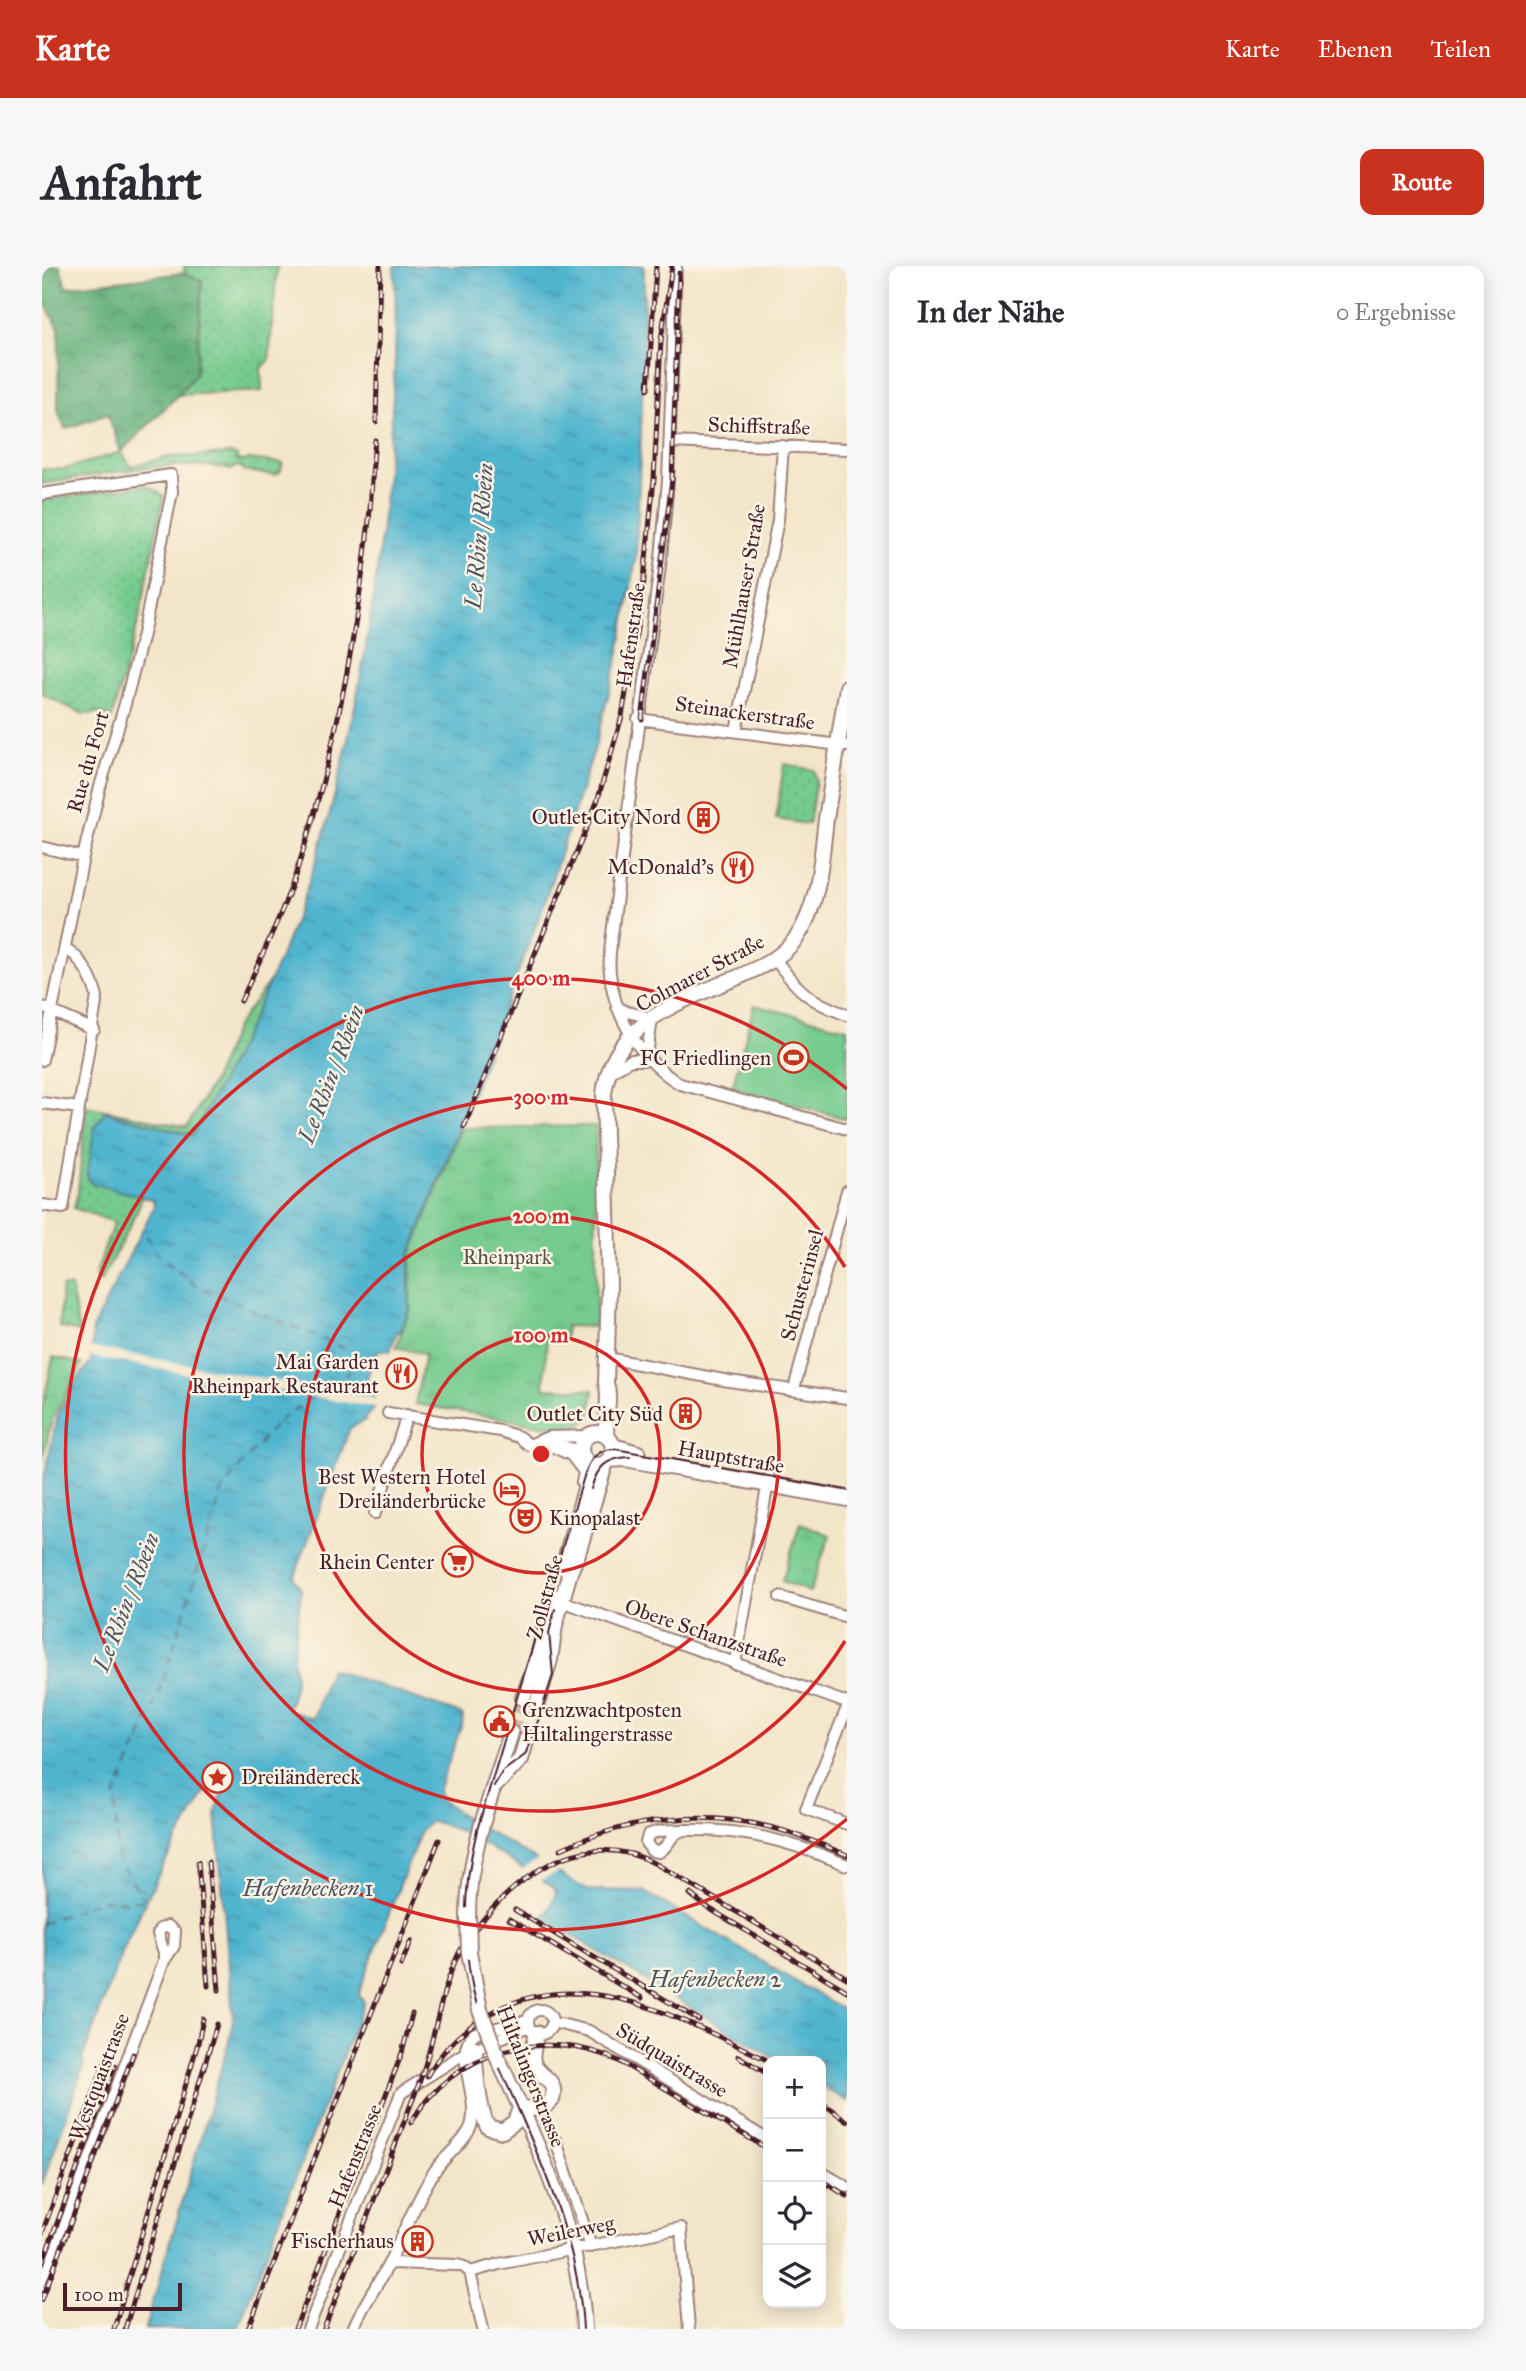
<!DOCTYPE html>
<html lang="de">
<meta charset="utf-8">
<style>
:root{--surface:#fff;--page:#f7f7f7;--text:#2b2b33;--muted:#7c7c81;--line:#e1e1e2;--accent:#c8321e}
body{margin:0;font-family:"IM FELL Great Primer",serif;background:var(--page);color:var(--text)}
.controls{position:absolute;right:21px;bottom:21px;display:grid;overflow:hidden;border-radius:14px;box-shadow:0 4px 18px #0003}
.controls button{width:63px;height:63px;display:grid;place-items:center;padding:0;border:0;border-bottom:2px solid var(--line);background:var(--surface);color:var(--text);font:35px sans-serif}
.scale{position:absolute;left:21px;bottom:18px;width:119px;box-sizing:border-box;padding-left:7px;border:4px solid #4a1f2b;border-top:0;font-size:19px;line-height:24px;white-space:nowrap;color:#4a1f2b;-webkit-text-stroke:5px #fcf5e5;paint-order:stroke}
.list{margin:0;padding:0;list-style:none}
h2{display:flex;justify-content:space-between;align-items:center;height:91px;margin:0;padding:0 28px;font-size:30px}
h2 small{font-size:23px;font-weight:400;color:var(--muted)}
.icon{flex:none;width:38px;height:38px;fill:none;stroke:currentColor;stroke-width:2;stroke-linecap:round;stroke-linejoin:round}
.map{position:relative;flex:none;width:805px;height:2063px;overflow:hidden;border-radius:14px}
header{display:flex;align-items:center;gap:42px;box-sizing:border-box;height:98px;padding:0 35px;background:var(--accent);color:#fff}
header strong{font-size:33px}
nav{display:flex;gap:38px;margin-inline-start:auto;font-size:24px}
.intro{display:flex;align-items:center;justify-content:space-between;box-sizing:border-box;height:168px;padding:0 42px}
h1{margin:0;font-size:49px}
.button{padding:18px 32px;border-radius:14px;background:var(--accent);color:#fff;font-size:24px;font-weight:700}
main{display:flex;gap:42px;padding:0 42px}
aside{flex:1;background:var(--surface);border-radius:14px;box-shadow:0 4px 18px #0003}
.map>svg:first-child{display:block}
</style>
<header>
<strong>Karte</strong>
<nav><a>Karte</a><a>Ebenen</a><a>Teilen</a></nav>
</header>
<div class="intro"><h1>Anfahrt</h1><a class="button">Route</a></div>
<main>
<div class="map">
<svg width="805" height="2063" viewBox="0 0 805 2063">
<defs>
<pattern id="grass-dots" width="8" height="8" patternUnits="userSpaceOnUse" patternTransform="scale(1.75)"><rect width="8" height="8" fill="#76cb90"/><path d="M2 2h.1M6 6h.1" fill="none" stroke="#68ae7c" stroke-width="1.8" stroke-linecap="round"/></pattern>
<pattern id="forest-crowns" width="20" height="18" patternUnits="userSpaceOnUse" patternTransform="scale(1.75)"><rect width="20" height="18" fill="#60af7a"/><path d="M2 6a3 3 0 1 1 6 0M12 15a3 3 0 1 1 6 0" fill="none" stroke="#518e64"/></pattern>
<pattern id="park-tufts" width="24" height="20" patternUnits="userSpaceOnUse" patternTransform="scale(1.75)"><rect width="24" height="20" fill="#76cb90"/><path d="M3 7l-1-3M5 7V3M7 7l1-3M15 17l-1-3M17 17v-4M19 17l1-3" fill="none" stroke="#68ae7c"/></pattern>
<pattern id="water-ripples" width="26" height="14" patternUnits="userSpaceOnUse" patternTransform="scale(1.75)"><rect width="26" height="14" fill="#50b5cf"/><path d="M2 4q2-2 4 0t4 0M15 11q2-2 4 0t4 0" fill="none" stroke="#4493a8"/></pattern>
</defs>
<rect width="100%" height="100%" fill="#fcf5e5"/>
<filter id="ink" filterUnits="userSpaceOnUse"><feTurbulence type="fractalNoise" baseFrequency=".0143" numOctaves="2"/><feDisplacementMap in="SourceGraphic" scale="14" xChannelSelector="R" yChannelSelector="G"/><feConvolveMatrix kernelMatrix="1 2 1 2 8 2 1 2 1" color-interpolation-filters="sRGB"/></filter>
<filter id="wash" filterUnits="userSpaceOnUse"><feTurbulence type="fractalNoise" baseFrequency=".00686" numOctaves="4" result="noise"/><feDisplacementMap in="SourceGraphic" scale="28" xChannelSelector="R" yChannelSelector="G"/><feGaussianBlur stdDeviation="1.57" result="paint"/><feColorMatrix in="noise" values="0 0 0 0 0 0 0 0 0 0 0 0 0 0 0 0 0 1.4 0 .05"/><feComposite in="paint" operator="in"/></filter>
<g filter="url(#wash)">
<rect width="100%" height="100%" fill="#f3e5c9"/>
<path fill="url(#grass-dots)" stroke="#60755e" stroke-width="2" d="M 142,0 L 235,0 L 227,95 L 219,102 L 220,125 L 136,129 L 154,107 L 160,16 L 142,7 Z
M 79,186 L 89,200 L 126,191 L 189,188 L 195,189 L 195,194 L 202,195 L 207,193 L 241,197 L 238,206 L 232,209 L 202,205 L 200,201 L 194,200 L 191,203 C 128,192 62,209 0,218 L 0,203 L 23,203 Z
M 105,219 L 122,230 L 97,353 L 70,452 L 57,447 L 41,448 L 0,428 L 0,234 Z
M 742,498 L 772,504 L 774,513 L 767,558 L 734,553 Z
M 229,713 L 194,789 L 151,869 L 63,846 L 49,917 L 100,930 L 95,946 L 59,1015 L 53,1010 L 72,956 L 32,942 L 36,926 L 44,840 L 145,861 L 173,811 L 194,761 Z
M 20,1021 L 29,1021 L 37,1066 L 17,1061 Z"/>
<path fill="url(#forest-crowns)" stroke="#556752" stroke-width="2" d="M 0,0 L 18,0 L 24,21 L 142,7 L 160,15 L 154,107 L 136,129 L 79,186 L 66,148 L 23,163 L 16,145 L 17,62 L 0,33 Z"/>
<path fill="url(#park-tufts)" stroke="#60755e" stroke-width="2" d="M 554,860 L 554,1061 L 524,1060 L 523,1071 L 505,1071 L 502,1122 L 552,1124 L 548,1152 L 532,1162 L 500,1159 L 373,1138 L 383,1088 L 354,1081 L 368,1043 L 369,989 L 419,862 Z
M 11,1091 L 40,1098 L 10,1154 L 0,1196 L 0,1144 Z
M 758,1257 L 788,1269 L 768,1326 L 740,1315 Z"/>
<path fill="#76cb90" stroke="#60755e" stroke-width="2" d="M 712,739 L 805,762 L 805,853 L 690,822 Z"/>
<path fill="url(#water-ripples)" stroke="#4d6a7d" stroke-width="2" d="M 352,0 L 602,0 L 601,112 L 594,292 L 577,387 L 553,481 L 501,641 L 367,992 L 367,1043 L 358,1066 L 355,1066 L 348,1085 L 336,1084 L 331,1097 L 329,1097 L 324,1118 L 332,1131 L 332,1143 L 324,1150 L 323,1154 L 308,1162 L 252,1312 L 259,1324 L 251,1391 L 253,1417 L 246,1444 L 271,1453 L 288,1403 L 416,1447 L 421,1450 L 420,1458 L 396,1525 L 400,1534 L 427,1554 L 545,1624 L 601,1625 L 805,1746 L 805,1835 L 779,1820 L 779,1795 L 737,1795 L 501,1652 L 513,1632 L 513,1625 L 509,1620 C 485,1606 411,1554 388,1556 L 379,1564 L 318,1723 L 317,1729 L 322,1736 L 195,2063 L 103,2063 L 190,1765 L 191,1751 L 174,1547 L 185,1508 L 176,1502 L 168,1505 L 167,1519 L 120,1601 L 81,1683 L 40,1794 L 42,1799 L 0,1919 L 0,1219 L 16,1149 L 35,1114 L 49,1096 L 51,1061 L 112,941 L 111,934 L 49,917 L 45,909 L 53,860 L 63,846 L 151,869 C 200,778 247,684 277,585 C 314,462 335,333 345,206 C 351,137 357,68 352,0 Z"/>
<path fill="#f3e5c9" d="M 46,1081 L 336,1133 L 334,1142 L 46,1090 Z
M 499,1592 L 520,1604 L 495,1616 L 477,1605 Z"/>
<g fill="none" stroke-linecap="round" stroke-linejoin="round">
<path stroke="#4c5464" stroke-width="2" stroke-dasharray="9 7" stroke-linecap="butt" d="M 104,1635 L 76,1595 L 73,1531 L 118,1425 L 181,1222 L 235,1156 L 322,1096 L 317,1090 L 304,1083 L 154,1020 L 114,987 L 104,969
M 0,1658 L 59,1634 L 103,1635"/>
</g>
</g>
<g filter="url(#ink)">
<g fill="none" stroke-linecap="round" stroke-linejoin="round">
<path stroke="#d1bda9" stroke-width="14" stroke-dasharray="14 7" stroke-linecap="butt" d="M 469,1467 L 481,1432
M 485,1472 L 495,1438"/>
<defs>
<path id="minor" d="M 634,0 L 626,215 L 619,292 L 572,653 C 570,671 566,690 568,707 C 572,752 600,795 638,818 L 805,863
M 628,176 L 805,183
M 0,228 L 129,209 L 130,226 L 102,364 L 83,438 L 58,521 L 41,591 L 0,794
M 596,453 L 805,480
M 694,465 L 736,254 L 741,180
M 0,581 L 41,591
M 733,693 C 756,725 767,735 805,749
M 0,741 L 52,764
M 575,741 L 585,746 L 610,752 L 606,782 L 607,794
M 566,807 L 589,794 L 607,794
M 0,837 L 37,842
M 0,939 L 21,942 L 55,730 C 50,712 39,691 23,682
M 565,1092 L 687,1115 L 805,1132
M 752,1123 L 805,925
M 346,1147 L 458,1165 L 477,1171 L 487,1179 L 506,1171 L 546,1170
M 505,1178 L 529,1189 L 542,1206 L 540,1217
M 516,1179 L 540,1185
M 333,1247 L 365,1149
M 738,1331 L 805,1351
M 514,1333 L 805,1437
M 693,1398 L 727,1211
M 805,1442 L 764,1543 L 805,1558
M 642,1564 C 628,1567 628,1580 617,1586 L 610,1585 L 604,1577 L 606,1569 C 618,1563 635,1564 648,1564 C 707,1563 751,1577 805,1599
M486 1756a12 12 0 1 1 24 0a12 12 0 1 1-24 0Z
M 510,1756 L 547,1765 L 726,1874
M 514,1875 L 549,1981
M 779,1906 L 805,1921
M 347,1997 L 415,1999 L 422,2001 L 428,2006
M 428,2006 L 457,1998 L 639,1962 L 647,2063
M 428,2006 L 441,2063
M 0,2020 L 122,1695 L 132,1680 L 133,1666 L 126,1660 L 118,1663 L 116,1668 L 122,1686 L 122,1695
M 266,2063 L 359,1827 L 423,1787 L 487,1760
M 311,2063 C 320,2040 336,2019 347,1997 C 362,1966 374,1935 392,1906 C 402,1890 423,1877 429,1860 C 439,1831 409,1786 433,1767 L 480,1756"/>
<path id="major" d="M539 1183a16 16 0 1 1 32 0a16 16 0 1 1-32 0Z
M 565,1170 C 561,1152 570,1134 564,1117 L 567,1022 L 562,828 C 570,757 637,736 694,712 C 717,702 741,692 755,671 C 778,637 779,592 784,553 C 791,509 798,465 805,421
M 571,1180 L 596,1187
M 566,1194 L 583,1193 L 805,1233
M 521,1301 L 550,1198
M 481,1432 L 498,1385 L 502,1359 L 512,1330
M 495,1438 L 508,1394 L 513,1359 L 528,1306 L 536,1287 L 564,1196
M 452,1521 L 479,1493 L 485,1472
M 426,1649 C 426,1585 450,1528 469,1467
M 427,1686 L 438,1744
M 433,1782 C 432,1797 438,1850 446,1861 L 460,1865 L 473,1856 L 478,1842 L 500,1843 L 510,1834 C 517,1811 495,1812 491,1796 C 489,1787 493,1775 495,1767
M 457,1795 C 497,1881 538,1967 542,2063"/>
</defs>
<use href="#minor" stroke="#9e827a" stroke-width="14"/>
<use href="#major" stroke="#9e827a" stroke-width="18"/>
<use href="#minor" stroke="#fff" stroke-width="10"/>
<use href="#major" stroke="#fff" stroke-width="14"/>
<path stroke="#4a1f2b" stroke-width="2" d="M 549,1223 C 555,1201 564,1192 588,1191
M 452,1520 L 460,1506 L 483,1489 L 492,1467 L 511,1409 L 507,1367 L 513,1343
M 541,2063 C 537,1985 508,1916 477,1845 C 463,1813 447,1782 437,1747 C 419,1687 420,1625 435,1564 L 543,1207 C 549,1192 556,1183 573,1183 L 805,1224"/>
<defs>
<path id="rail" d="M 606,123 L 614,0
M 334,156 L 338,0
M 600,453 L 630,213 L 637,7
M 199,735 C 218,694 237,655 252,613 C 291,498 314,374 327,254 C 330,227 330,201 333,174
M 422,861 L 555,536 L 580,450 L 600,333 L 612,213 L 619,74 L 630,0
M 519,1583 C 589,1551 665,1543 739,1564 C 762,1571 783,1580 805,1589
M 156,1596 L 166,1720
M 166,1596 L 177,1724
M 648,1628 L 663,1640 L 805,1725
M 473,1644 L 657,1754
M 467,1653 L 600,1732
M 359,1699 L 369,1675
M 696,1790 L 726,1808
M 385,1810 C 401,1782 422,1762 449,1747 C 540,1696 640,1753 723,1793
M 779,1836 L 805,1855
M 369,1857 C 410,1784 503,1760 577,1795 L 726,1883
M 779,1914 L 805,1930
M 0,1967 L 63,1796
M 0,1998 L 73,1800
M 0,2034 L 91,1788
M 72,2063 L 156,1777 L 161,1753
M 83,2063 L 175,1758
M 206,2063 L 397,1574
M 253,2063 L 360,1787 L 370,1748
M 282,2063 C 313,1982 344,1901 376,1820 C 393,1777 396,1731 416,1689 C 423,1674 434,1662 444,1650 C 489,1598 550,1563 616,1599 L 805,1712"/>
</defs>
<use href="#rail" stroke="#4a1f2b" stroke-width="5"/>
<use href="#rail" stroke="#fcf5e5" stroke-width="2.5" stroke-dasharray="8" stroke-linecap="butt"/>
<defs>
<path id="major-bridge" d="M 426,1649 L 427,1686
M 438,1744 L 457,1795"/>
</defs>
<use href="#major-bridge" stroke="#9e827a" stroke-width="18" stroke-linecap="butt"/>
<use href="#major-bridge" stroke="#fff" stroke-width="14"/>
</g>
</g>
<g fill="none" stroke="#d62828" stroke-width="3.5">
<circle cx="499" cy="1188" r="119"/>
<circle cx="499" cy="1188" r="238"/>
<path d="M803 1375A357 357 0 1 1 803 1001"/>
<path d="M805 1553A476 476 0 1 1 805 823"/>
</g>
<defs>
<symbol id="building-ring" viewBox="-11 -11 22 22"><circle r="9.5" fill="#fcf5e5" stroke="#c8321e" stroke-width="1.5"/><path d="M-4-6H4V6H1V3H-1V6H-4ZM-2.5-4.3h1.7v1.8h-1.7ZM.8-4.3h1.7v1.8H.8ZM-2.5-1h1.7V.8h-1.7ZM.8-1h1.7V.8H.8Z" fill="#c8321e"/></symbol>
<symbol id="restaurant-ring" viewBox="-11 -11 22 22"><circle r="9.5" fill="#fcf5e5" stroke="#c8321e" stroke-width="1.5"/><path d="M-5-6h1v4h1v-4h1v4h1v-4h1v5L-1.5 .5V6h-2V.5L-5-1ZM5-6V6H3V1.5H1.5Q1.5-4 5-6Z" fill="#c8321e"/></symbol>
<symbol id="stadium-ring" viewBox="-11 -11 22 22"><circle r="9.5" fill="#fcf5e5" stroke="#c8321e" stroke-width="1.5"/><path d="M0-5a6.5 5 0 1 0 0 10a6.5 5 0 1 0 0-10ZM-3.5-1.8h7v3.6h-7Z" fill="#c8321e"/></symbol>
<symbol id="hotel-ring" viewBox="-11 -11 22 22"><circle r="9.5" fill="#fcf5e5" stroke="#c8321e" stroke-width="1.5"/><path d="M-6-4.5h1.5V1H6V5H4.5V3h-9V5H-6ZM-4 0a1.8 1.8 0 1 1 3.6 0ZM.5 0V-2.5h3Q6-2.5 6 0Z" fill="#c8321e"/></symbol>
<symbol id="theatre-ring" viewBox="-11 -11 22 22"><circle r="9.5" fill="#fcf5e5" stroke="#c8321e" stroke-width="1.5"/><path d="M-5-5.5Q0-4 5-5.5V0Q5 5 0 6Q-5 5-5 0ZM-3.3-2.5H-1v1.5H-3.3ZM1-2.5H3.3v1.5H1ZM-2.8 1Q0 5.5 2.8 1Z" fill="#c8321e"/></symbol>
<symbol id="supermarket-ring" viewBox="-11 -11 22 22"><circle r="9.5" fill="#fcf5e5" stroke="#c8321e" stroke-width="1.5"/><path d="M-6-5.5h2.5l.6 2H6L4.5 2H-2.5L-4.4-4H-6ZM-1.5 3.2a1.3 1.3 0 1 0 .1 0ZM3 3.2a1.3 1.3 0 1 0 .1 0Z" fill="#c8321e"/></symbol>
<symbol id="civic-ring" viewBox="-11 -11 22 22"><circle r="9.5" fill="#fcf5e5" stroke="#c8321e" stroke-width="1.5"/><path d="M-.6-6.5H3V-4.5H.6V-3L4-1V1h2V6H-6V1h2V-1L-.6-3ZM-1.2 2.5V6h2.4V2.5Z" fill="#c8321e"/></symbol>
<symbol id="sight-ring" viewBox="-11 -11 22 22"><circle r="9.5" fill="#fcf5e5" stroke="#c8321e" stroke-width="1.5"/><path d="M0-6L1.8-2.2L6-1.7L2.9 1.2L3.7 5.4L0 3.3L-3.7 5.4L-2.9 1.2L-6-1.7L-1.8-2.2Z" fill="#c8321e"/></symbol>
</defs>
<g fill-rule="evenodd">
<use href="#building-ring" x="644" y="534" width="35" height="35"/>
<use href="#restaurant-ring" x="678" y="584" width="35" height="35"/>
<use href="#stadium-ring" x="734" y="774" width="35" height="35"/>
<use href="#restaurant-ring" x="342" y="1090" width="35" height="35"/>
<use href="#building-ring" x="626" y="1130" width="35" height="35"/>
<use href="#hotel-ring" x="450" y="1206" width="35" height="35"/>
<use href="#theatre-ring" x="466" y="1234" width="35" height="35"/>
<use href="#supermarket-ring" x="398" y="1278" width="35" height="35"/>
<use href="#civic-ring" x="440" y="1438" width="35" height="35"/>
<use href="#sight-ring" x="158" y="1494" width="35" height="35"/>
<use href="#building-ring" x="358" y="1958" width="35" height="35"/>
</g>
<g text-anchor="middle" stroke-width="5" stroke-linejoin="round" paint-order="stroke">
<g font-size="21" fill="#4a1f2b" stroke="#fcf5e5">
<text transform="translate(717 160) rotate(2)" y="7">Schiffstraße</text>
<text transform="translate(702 320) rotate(-80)" y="7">Mühlhauser Straße</text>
<text transform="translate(589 369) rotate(-82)" y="7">Hafenstraße</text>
<text transform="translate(703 447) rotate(8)" y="7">Steinackerstraße</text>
<text transform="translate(46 496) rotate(-74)" y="7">Rue du Fort</text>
<text transform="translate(658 707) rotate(-28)" y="7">Colmarer Straße</text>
<text transform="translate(760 1019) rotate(-75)" y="7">Schusterinsel</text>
<text transform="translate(689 1191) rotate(10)" y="7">Hauptstraße</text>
<text transform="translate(503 1331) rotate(-75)" y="7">Zollstraße</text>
<text transform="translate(664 1367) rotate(19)" y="7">Obere Schanzstraße</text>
<text transform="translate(630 1794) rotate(31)" y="7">Südquaistrasse</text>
<text transform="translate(489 1810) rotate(68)" y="7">Hiltalingerstrasse</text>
<text transform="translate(57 1811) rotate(-69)" y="7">Westquaistrasse</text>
<text transform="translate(313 1890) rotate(-68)" y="7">Hafenstrasse</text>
<text transform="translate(529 1965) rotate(-11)" y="7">Weilerweg</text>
</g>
<g font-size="21" fill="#4a1f2b" stroke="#fcf5e5" text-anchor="end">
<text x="639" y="558">Outlet City Nord</text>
<text x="672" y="608">McDonald's</text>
<text x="729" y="799">FC Friedlingen</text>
<text x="337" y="1103">Mai Garden<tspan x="337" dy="24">Rheinpark Restaurant</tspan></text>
<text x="621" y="1155">Outlet City Süd</text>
<text x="444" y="1218">Best Western Hotel<tspan x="444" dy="24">Dreiländerbrücke</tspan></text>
<text x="507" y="1259" text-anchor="start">Kinopalast</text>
<text x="392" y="1303">Rhein Center</text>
<text x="480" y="1451" text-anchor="start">Grenzwachtposten<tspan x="480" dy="24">Hiltalingerstrasse</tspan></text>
<text x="199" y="1518" text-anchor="start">Dreiländereck</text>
<text x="352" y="1982">Fischerhaus</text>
</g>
<g font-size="21" fill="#575349" stroke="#fcf5e5">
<text x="465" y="998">Rheinpark</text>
</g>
<g font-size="23" font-style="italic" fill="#4c5464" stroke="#fcf5e5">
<text transform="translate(437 270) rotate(-85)" y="8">Le Rhin / Rhein</text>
<text transform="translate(289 808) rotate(-69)" y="8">Le Rhin / Rhein</text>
<text transform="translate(84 1336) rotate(-69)" y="8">Le Rhin / Rhein</text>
<text x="266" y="1630">Hafenbecken 1</text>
<text x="673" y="1721">Hafenbecken 2</text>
</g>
</g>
<circle cx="499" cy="1188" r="10" fill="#d62828" stroke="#fcf5e5" stroke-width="3.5"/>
<g font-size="21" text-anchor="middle" font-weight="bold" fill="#d62828" stroke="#fcf5e5" stroke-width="5" stroke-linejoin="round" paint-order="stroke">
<text x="499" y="719">400 m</text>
<text x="499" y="838">300 m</text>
<text x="499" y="957">200 m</text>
<text x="499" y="1076">100 m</text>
</g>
</svg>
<div class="controls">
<button>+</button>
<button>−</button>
<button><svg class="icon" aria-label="locate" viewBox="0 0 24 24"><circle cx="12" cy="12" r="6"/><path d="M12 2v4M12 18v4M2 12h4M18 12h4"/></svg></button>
<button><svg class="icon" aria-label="layers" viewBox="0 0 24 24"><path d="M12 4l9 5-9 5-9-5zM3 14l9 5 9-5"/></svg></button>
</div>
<div class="scale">100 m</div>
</div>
<aside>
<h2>In der Nähe<small>0 Ergebnisse</small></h2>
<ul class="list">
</ul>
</aside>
</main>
